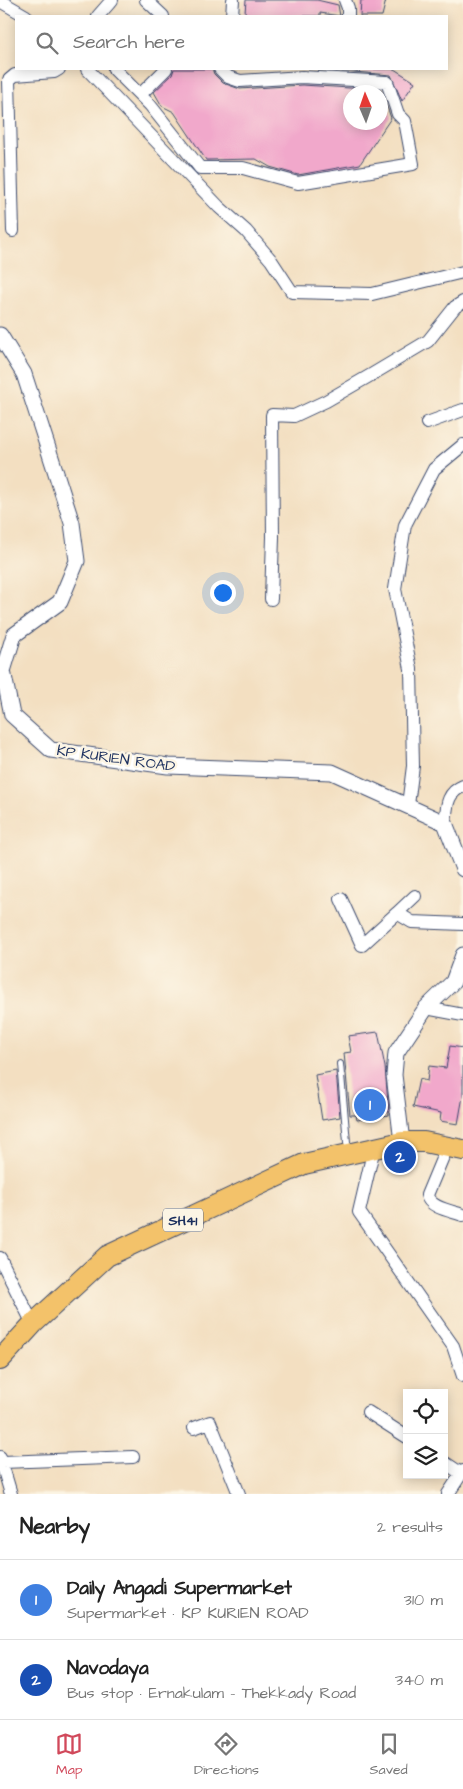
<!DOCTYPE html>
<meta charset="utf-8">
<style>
:root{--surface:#fff;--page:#f6f6f6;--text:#222;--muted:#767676;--line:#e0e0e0;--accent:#d1495b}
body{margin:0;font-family:"Architects Daughter",sans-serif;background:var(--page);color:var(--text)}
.controls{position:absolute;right:15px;bottom:15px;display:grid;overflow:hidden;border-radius:0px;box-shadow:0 2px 12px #0003}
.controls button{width:45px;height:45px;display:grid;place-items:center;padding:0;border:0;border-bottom:1px solid var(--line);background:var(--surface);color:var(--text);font:25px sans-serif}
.compass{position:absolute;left:343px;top:85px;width:45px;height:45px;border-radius:50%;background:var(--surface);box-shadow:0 2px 12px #0003;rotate:358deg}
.you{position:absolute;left:222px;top:592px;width:18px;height:18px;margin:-12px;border:4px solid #fff;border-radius:50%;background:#1a73e8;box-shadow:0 0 0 8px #1a73e833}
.badge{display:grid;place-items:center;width:32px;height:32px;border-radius:50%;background:var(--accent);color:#fff;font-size:16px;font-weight:700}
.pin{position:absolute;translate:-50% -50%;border:2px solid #fff;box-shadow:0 1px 5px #0006}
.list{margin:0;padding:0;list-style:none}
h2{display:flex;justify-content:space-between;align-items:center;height:65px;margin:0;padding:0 20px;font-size:21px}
h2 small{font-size:16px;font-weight:400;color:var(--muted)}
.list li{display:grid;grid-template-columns:32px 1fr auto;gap:15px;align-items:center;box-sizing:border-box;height:80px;padding:0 20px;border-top:1px solid var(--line)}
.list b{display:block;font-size:19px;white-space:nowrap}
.list p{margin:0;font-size:16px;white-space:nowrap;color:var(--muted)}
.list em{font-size:16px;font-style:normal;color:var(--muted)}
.icon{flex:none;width:28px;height:28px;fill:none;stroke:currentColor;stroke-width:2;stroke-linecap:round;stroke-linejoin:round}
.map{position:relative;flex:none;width:463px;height:1494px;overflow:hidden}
.search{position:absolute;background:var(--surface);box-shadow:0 2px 12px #0003;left:15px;right:15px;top:15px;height:55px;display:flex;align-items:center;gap:12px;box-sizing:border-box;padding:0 18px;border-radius:0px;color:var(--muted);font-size:19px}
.sheet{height:225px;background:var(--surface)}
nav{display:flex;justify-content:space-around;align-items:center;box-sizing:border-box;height:70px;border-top:1px solid var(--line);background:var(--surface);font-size:14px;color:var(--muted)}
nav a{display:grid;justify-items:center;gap:2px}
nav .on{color:var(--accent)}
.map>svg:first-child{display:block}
</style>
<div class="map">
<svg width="463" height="1494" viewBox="0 0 463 1494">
<rect width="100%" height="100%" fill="#fcf5e5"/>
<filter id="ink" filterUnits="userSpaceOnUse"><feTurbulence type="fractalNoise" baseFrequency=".02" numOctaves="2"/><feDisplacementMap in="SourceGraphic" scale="10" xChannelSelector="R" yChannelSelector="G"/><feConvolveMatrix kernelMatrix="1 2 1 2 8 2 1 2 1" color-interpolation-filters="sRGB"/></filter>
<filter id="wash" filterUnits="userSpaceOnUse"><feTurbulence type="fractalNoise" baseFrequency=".0096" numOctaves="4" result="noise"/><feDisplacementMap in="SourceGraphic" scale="20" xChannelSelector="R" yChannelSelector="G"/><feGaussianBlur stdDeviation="1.12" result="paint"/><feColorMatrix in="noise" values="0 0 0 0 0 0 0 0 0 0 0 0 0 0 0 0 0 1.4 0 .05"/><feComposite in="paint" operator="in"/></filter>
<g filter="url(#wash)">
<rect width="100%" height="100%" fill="#f3dfc1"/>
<g id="blocks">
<path fill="#f1a8cb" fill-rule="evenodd" d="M 246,0 L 317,0 L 338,5 L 340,16 L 320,13 L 320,16 L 249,16 L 245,13 Z
M 361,0 L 386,0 L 382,16 L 360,16 Z
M 174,69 L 212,69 L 214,74 L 223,83 L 240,89 L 302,85 L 381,90 L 391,118 L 360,164 L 298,175 L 270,167 L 256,159 L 206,160 L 174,112 L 162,106 L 154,92 L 172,75 ZM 350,92 L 380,92 L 380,122 L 350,122 Z
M 352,69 L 394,69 L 415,82 L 402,101 L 391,75 L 342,71 Z
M 378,1032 L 385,1067 L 389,1115 L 357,1120 L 356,1115 L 350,1115 L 344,1053 L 351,1052 L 348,1036 Z
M 450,1046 L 463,1048 L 463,1096 L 458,1124 L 440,1121 L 441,1113 L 413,1107 L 419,1079 L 427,1081 L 429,1066 L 446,1068 Z
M 336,1071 L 340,1117 L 322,1120 L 315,1075 Z"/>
</g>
</g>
<g filter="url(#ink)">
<use href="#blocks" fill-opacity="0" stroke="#3b496d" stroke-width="1"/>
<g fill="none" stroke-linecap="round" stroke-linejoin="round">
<defs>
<path id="service" d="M 340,1064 L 348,1153"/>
<path id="minor" d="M 146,0 L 163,16
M 345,0 L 348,8 L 348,16
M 0,1 L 26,16
M 98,16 L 112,0
M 232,16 L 233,0
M 87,69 L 219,207 L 246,231 L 271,260 L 292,292 L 372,294 L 463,272
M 114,69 L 150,105 L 200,168 L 243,168 L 298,183 L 413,164 L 405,121 L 398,114 L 387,82 L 302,77 L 240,81 L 228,77 L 220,69
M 140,95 L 166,69
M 13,231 L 9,80 L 15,75 L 54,72 L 59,69
M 427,423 L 463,410
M 271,599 L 273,537 L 272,415 L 294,416 L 326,401 L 371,375 L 428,341 L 455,307 L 463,302
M 408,805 L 413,766 L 411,669 L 395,589 L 405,525 L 434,469 L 463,445
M 445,823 C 447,807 446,793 463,786
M 341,899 L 362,945 L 397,913 L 412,922 L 463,924
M 397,913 L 415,896
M 426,1008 L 463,1015
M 447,1147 L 427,1195 C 429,1208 452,1211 463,1215
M 374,1148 L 359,1212 L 453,1346 L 463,1376
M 0,1258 L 33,1324
M 368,1412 L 407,1437
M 194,1428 L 210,1422 L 239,1494
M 0,1457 L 11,1494
M 3,1462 L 133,1457
M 444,1462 L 462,1474
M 448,1494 L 463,1471"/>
<path id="tertiary" d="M 0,335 L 24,374 L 47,445 L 72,523 L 77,561 L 60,602 L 14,635 L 3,671 L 12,715 L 51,750 L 168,766 L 332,772 L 445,823 L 463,869
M 402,1142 L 394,1075 L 396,1053 L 426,1008 L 453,982 L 463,955"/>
<path id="primary" d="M 0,1360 L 33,1324 L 107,1256 L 304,1164 L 402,1142 L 424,1142 L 463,1150"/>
</defs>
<use href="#service" stroke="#3b496d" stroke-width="8"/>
<use href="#minor" stroke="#3b496d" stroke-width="14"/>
<use href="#tertiary" stroke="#3b496d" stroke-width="17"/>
<use href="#primary" stroke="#3b496d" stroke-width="22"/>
<use href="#service" stroke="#fff" stroke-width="6"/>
<use href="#minor" stroke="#fff" stroke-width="12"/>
<use href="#tertiary" stroke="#fff" stroke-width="15"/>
<use href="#primary" stroke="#f3c26a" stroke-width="20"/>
</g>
</g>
<g text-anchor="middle" stroke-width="5" stroke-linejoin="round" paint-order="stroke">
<rect fill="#fcf5e5" stroke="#5e6a86" stroke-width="1" x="163" y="1208.5" width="40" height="23" rx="4"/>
<g font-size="14" font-weight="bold" fill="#1b2f5e">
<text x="183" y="1225">SH41</text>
</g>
<g font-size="15" fill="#1b2f5e" stroke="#fcf5e5">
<text transform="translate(116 758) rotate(8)" y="5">KP KURIEN ROAD</text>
</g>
</g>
</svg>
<div class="controls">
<button><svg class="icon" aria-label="locate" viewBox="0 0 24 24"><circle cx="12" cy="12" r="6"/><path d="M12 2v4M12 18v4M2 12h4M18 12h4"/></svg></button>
<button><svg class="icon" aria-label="layers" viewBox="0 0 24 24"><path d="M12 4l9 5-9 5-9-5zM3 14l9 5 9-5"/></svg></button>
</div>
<svg class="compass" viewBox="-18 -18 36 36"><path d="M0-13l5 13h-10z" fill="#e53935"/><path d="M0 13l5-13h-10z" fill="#767676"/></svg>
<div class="you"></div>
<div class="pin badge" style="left:370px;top:1105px;background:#3f7fe0">1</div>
<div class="pin badge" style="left:400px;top:1157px;background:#1a4fb4">2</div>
<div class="search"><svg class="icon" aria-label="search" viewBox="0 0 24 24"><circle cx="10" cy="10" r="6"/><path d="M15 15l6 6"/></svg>Search here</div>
</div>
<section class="sheet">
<h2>Nearby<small>2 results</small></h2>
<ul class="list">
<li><span class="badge" style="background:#3f7fe0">1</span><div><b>Daily Angadi Supermarket</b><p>Supermarket · KP KURIEN ROAD</p></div><em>310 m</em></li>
<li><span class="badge" style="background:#1a4fb4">2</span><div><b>Navodaya</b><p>Bus stop · Ernakulam - Thekkady Road</p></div><em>340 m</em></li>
</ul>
</section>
<nav>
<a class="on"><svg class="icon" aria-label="map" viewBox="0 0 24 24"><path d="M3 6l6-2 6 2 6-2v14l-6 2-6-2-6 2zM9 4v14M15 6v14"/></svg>Map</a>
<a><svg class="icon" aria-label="directions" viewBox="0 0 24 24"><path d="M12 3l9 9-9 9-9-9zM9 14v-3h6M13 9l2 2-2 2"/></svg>Directions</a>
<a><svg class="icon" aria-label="saved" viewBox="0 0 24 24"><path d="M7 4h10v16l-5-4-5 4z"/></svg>Saved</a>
</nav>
